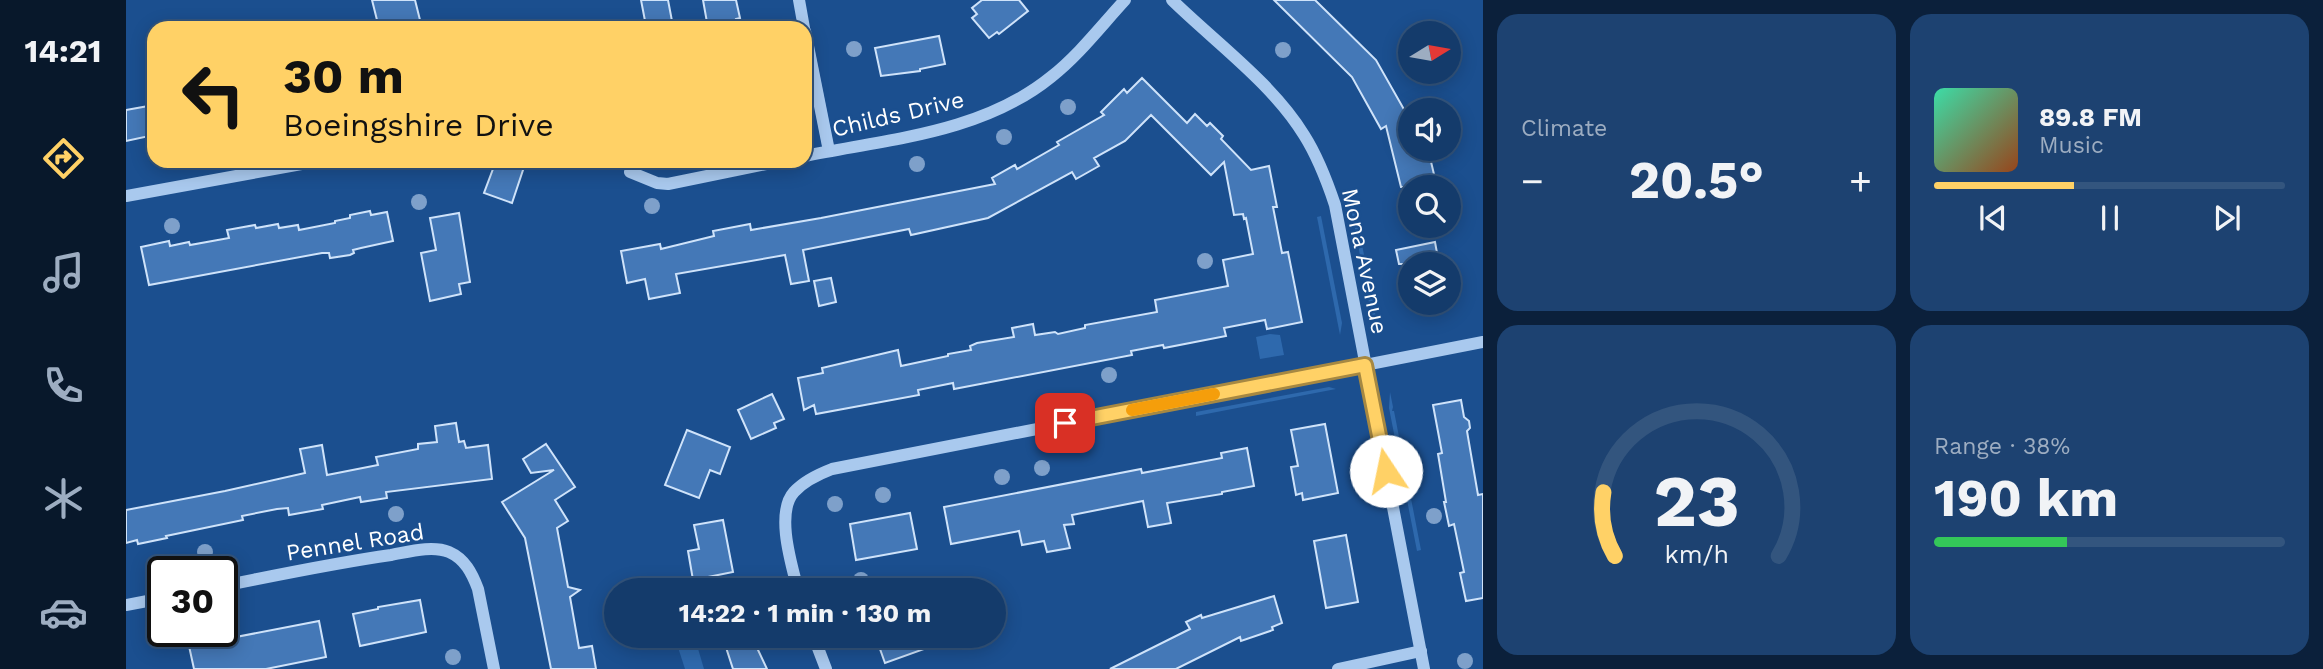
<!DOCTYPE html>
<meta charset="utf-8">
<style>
:root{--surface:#143b6b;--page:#1d4271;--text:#f1f3f6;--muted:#9dadc1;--line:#33557e;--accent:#ffd166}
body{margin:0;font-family:"Work Sans",sans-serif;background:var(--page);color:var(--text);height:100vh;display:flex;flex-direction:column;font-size:26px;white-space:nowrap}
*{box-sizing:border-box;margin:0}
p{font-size:23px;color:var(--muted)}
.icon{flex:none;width:38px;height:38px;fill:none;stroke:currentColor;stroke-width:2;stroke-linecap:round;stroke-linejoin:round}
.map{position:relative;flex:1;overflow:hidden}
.side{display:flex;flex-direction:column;gap:14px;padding:14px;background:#0b203b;width:840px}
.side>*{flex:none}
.banner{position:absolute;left:21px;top:21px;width:665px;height:147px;border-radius:21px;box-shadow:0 4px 18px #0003,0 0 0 2px var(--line);background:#ffd166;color:#111;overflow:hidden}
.needle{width:46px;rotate:79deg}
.buttons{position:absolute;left:1272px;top:21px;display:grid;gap:14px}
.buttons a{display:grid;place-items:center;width:63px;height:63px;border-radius:50%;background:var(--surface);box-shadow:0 4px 18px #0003,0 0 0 2px var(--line);font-size:35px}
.speed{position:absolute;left:21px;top:556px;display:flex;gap:14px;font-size:35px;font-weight:700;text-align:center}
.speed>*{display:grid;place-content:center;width:91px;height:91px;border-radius:50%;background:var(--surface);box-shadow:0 4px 18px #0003,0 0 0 2px var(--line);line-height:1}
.speed .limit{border:4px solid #111;border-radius:10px;background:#fff;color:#111}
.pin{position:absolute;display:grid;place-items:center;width:60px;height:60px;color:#fff;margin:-30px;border-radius:14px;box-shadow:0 4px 10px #0006}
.me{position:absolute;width:77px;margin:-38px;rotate:349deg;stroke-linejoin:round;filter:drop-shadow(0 0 5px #0008)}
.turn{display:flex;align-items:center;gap:24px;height:147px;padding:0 21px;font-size:32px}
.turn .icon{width:91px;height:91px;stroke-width:2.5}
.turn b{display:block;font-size:49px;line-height:60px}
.big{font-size:52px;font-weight:700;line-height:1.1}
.side .widget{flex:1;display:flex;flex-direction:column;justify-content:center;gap:10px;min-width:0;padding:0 24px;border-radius:21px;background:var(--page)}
.side .dial{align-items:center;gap:0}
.dial svg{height:182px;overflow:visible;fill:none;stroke:var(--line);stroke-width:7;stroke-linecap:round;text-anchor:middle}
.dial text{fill:var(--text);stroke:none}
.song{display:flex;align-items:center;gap:21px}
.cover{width:84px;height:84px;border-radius:10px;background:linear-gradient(135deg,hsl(160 70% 55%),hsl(20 70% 35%))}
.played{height:7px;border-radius:4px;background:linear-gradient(90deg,var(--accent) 40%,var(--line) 40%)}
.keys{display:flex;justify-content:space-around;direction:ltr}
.heat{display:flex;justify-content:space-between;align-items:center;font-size:38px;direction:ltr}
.charge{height:10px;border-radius:5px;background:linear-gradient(90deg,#34c759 38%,var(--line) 0)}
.side .tiles{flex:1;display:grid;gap:14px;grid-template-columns:repeat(2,1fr)}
.trip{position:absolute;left:478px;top:578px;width:402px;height:70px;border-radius:35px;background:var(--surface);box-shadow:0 4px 18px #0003,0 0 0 2px var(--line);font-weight:700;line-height:70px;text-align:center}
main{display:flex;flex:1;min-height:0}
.tab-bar{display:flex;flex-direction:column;width:126px;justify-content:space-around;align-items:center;background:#08182b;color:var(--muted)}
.tab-bar .icon{width:49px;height:49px}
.tab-bar .on{color:var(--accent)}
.tab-bar b{font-size:32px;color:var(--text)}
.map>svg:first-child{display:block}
.green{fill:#2e69ad}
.building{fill:#4478b7;stroke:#cfe3fa;stroke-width:2}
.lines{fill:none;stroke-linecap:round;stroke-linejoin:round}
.minor{stroke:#a9c9ee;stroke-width:12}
.tree{fill:#7ea0ca}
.route-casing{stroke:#a68842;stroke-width:18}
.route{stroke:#ffd166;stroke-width:12}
.slow{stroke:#f59e0b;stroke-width:12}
.labels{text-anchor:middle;stroke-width:5;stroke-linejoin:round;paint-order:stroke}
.street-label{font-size:23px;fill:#fff;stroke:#1b4f8f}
</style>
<main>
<nav class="tab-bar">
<b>14:21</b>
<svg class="icon on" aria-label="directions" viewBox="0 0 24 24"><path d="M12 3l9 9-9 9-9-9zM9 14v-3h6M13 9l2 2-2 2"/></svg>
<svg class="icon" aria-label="music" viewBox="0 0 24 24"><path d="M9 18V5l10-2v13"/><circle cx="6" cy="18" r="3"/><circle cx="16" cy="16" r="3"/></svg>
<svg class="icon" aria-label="phone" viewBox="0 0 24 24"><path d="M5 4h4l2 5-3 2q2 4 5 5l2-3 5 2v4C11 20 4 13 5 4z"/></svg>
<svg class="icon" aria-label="climate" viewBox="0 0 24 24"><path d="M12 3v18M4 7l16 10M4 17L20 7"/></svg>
<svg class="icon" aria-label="car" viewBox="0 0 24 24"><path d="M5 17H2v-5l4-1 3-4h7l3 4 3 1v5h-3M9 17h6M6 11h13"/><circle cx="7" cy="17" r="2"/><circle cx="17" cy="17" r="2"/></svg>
</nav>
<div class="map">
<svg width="1357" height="669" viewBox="0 0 1357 669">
<rect width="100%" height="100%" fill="#1b4f8f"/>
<g class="green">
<path d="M1225 208H1229L1252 328 1245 313Z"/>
<path d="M1195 216 1216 323 1214 335 1191 217Z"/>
<path d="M1144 334 1154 335 1158 355 1134 359 1130 337Z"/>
<path d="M1203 387 1210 389 1070 416V412Z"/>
<path d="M1264 392 1267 407 1266 411H1268L1295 550 1291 551 1263 408Z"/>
<path d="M557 635H568L578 669H559L549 638Z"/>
</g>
<g class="building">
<path d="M246 0H289L296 28H253Z"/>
<path d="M515 0H542L546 21 520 26Z"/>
<path d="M577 0H610L614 18 610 19 612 28H582Z"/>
<path d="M856 0H893L902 11 873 34 871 32 863 38 846 18 851 14 846 8Z"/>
<path d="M1148 0H1189L1250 60 1284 120V149H1302L1311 187H1275L1260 126 1255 129 1226 77Z"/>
<path d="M813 36 819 64 794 69V71L755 76 749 48Z"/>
<path d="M1016 78 1061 123 1069 114 1081 126 1084 123 1097 136 1095 139 1125 170 1143 166 1151 207H1147L1156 253 1162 252 1176 322 1141 329 1139 320 1098 328 1100 336 1038 348 1037 345 1005 351 1006 355 828 389 827 383 792 390 793 395 690 414 688 405 678 410 672 378 697 373 696 368 772 350 775 366 822 356V354L845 350 844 346 851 343 888 337 886 328 907 324 909 335 929 332 932 334 959 328V325L1031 312 1029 300 1102 286 1097 260 1127 254 1120 218 1118 219 1117 214 1108 215 1098 162 1085 175 1025 115 999 141 968 158 973 166 950 179 946 172 862 218 785 235 783 229 677 250 683 281 665 284 659 255 550 274 554 293 523 299 519 279 501 283 495 251 534 244 535 249 588 236 587 231 624 224 625 230 695 218 869 184 866 178 889 165 891 169 933 145 931 142 978 115 975 112 998 89 1001 93Z"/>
<path d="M28 105V135L0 141V110Z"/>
<path d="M370 161H400L386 203 358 193Z"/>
<path d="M244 211 245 215 261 212 267 241 235 248 227 250 228 253 224 255 204 258 203 253H196L23 285 15 247 43 241 44 246 63 242 64 245 103 238 101 230 129 225 130 228 152 224 153 228 172 225 173 230 209 223V221L224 218V215Z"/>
<path d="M333 213 344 282 333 284 335 294 304 301 295 253 310 250 304 218Z"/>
<path d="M1309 242 1313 264H1273L1270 250Z"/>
<path d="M705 278 710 302 693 306 688 281Z"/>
<path d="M646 394 658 419 648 423 650 428 625 439 612 410Z"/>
<path d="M1335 400 1338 417 1343 421 1344 428 1341 431 1342 437 1352 495 1357 494V598L1340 601 1334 573 1338 572 1328 524 1323 526 1318 502H1320L1312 454 1316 453 1307 405Z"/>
<path d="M330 423 333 442 338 441 340 448 362 445 366 479 260 492 261 498 235 502 234 497 196 505 197 509 163 515 162 508 151 509 116 516 117 520 40 536 41 538 12 544 11 540 0 543V510L99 491 179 473 174 449 196 445 201 475 252 465 250 457 292 449V444L311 442 309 426Z"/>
<path d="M1199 424 1212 493 1177 500 1176 493 1170 495 1165 467 1172 466 1165 430Z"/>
<path d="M561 430 604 447 594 474 584 470 573 498 539 485Z"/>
<path d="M420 444 449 487 429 500 442 521 431 528 442 587 454 590 444 597 453 648 466 646 470 669H425L399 538 376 502 428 470 405 473 397 459Z"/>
<path d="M1121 448 1128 486 1096 492V494L1041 503 1045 523 1022 527 1017 501 946 515 948 524 938 525 944 548 921 552 918 541 896 545 893 531 825 544 818 507 1015 469 1016 473 1096 458 1095 453Z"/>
<path d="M784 513 791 549 730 560 724 524Z"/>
<path d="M597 520 607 572 567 580 562 551 573 549 568 525Z"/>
<path d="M1220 535 1232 602 1200 608 1188 541Z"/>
<path d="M1148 596 1156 623 1146 627 1147 630 1115 641 1114 637 1050 669H984L1064 629 1060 622 1075 615 1076 618Z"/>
<path d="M294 600 300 632 234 646 227 614 252 609V607Z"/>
<path d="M193 621 200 657 140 669H68L63 646Z"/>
<path d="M596 635H625L641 669H607Z"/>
<path d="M749 635H797L801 648 759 663Z"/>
</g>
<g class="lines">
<g class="minor">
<path d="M673 0 678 28"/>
<path d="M1046 0C1089 42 1147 84 1178 135 1192 157 1201 181 1209 205L1298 669"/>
<path d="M679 31 703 151"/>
<path d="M679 156C763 139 856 133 925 77 953 55 975 26 999 0"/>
<path d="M504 172 531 183 542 184 655 161"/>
<path d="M0 196 192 161"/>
<path d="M96 586C152 575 208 563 265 555 282 552 306 545 323 552 339 559 346 573 352 589L368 669"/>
<path d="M672 590C666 566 649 513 668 492 678 481 693 474 706 469L1357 342"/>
<path d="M0 605 37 598"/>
<path d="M687 635 700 669"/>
<path d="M1212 669 1295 651"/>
</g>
</g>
<g class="tree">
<circle cx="728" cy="49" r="8"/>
<circle cx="1157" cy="50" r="8"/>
<circle cx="942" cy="107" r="8"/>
<circle cx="878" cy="137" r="8"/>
<circle cx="791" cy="164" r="8"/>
<circle cx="293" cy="202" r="8"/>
<circle cx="526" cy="206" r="8"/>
<circle cx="46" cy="226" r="8"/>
<circle cx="1079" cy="261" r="8"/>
<circle cx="983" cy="375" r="8"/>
<circle cx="916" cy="468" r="8"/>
<circle cx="876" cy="477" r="8"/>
<circle cx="757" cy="495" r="8"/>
<circle cx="709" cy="504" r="8"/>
<circle cx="270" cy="514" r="8"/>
<circle cx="1308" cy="516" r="8"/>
<circle cx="79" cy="552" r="8"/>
<circle cx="735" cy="580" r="8"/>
<circle cx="327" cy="657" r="8"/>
<circle cx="1339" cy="661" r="8"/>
</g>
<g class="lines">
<defs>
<path id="route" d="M939 423 1239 365 1260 471"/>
</defs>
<use href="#route" class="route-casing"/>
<use href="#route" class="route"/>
<path class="slow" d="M1006 410 1088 394"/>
</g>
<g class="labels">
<g class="street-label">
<text transform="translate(772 114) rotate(-13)" y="8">Childs Drive</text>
<text transform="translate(1239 261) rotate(78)" y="8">Mona Avenue</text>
<text transform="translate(229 542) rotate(-9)" y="8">Pennel Road</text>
</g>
</g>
</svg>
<div class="buttons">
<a><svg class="needle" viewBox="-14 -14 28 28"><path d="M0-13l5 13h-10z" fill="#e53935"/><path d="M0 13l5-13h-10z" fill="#9dadc1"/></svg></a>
<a><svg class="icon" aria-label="sound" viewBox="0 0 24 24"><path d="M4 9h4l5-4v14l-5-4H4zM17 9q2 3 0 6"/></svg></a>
<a><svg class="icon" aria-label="search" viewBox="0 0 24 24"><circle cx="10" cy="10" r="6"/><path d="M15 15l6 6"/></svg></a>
<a><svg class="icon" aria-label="layers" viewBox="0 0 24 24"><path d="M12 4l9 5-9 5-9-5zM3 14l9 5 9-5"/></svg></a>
</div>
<div class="speed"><div class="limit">30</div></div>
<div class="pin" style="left:939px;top:423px;background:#d93025"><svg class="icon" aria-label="arrive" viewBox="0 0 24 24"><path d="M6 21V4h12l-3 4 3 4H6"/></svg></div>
<svg class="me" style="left:1260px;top:471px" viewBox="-20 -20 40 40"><circle r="19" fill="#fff"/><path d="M0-13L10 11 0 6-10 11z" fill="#ffd166"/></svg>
<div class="trip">14:22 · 1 min · 130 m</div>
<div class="banner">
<div class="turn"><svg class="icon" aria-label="left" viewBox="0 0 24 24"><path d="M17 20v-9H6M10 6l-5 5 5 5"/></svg><div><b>30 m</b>Boeingshire Drive</div></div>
</div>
</div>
<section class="side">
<div class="tiles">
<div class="widget"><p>Climate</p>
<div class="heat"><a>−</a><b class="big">20.5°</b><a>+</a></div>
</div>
<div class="widget">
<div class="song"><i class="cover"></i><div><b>89.8 FM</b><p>Music</p></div></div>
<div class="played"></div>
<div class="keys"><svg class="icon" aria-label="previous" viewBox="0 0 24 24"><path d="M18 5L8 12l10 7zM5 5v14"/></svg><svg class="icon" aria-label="pause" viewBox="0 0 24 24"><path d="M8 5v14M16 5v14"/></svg><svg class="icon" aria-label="next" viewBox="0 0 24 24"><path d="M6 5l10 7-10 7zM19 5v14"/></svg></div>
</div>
<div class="widget dial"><svg viewBox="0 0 100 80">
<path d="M14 69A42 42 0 1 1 86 69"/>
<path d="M14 69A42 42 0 0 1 9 41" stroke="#ffd166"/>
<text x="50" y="56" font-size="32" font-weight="700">23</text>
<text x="50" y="72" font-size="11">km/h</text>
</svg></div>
<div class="widget"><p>Range · 38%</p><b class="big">190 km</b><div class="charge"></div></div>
</div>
</section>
</main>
